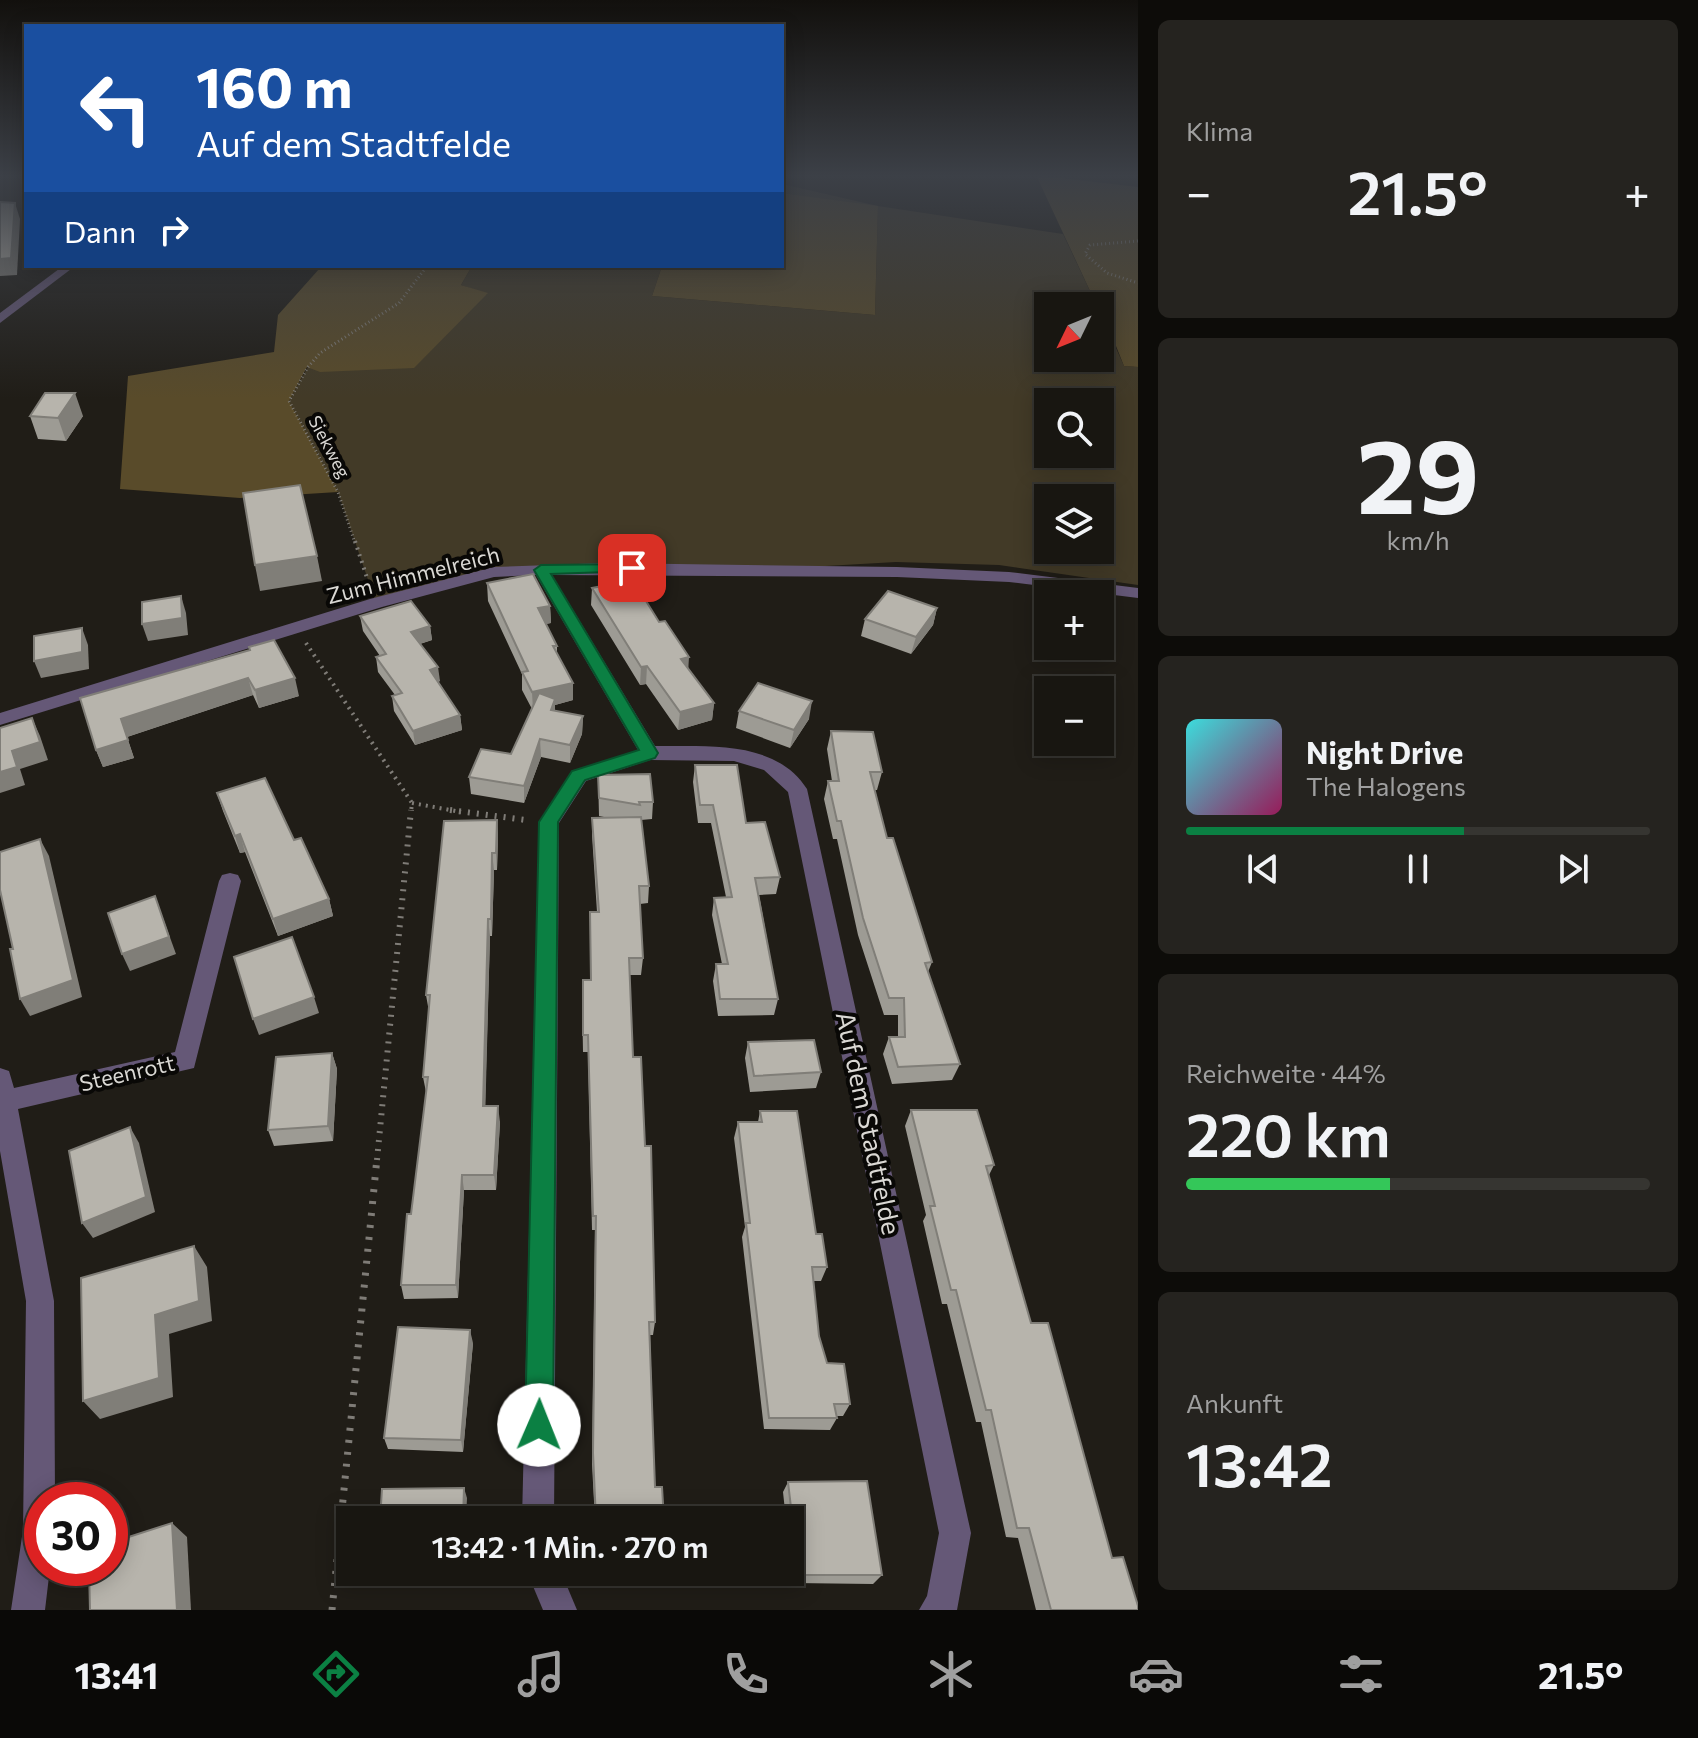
<!DOCTYPE html>
<html lang="de">
<meta charset="utf-8">
<style>
:root{--surface:#181611;--page:#25231f;--text:#f1f3f6;--muted:#9f9f9f;--line:#363531;--accent:#0b8043}
body{margin:0;font-family:Commissioner,sans-serif;background:var(--page);color:var(--text);height:100vh;display:flex;flex-direction:column;font-size:30px;white-space:nowrap}
*{box-sizing:border-box;margin:0}
p{font-size:26px;color:var(--muted)}
.icon{flex:none;width:44px;height:44px;fill:none;stroke:currentColor;stroke-width:2;stroke-linecap:round;stroke-linejoin:round}
.map{position:relative;flex:1;overflow:hidden}
.sheet{display:flex;flex-direction:column;gap:20px;padding:20px;background:#0d0c09;width:560px}
.sheet>*{flex:none}
.hud{position:absolute;left:24px;top:24px;width:760px;height:244px;border-radius:0px;box-shadow:0 4px 20px #0003,0 0 0 2px var(--line);background:#1a4fa0;color:#fff;overflow:hidden}
.needle{width:52px;rotate:227deg}
.fabs{position:absolute;left:1034px;top:292px;display:grid;gap:16px}
.fabs a{display:grid;place-items:center;width:80px;height:80px;border-radius:0px;background:var(--surface);box-shadow:0 4px 20px #0003,0 0 0 2px var(--line);font-size:40px}
.speed{position:absolute;left:24px;top:1482px;display:flex;gap:16px;font-size:40px;font-weight:700;text-align:center}
.speed>*{display:grid;place-content:center;width:104px;height:104px;border-radius:50%;background:var(--surface);box-shadow:0 4px 20px #0003,0 0 0 2px var(--line);line-height:1}
.speed .limit{border:12px solid #d22;background:#fff;color:#111}
.pin{position:absolute;display:grid;place-items:center;width:68px;height:68px;color:#fff;margin:-34px;border-radius:16px;box-shadow:0 4px 12px #0006}
.me{position:absolute;width:88px;margin:-44px;rotate:1deg;stroke-linejoin:round;filter:drop-shadow(0 0 6px #0008)}
.turn{display:flex;align-items:center;gap:28px;height:168px;padding:0 40px;font-size:36px}
.turn .icon{width:104px;height:104px;stroke-width:2.5}
.turn b{display:block;font-size:56px;line-height:68px}
.then{display:flex;align-items:center;height:76px;padding:0 40px;background:#0003;gap:16px;font-size:30px}
.big{font-size:60px;font-weight:600;line-height:1.1}
.sheet .widget{flex:1;display:flex;flex-direction:column;justify-content:center;gap:12px;min-width:0;padding:0 28px;border-radius:12px;background:var(--page)}
.sheet .dial{align-items:center;gap:0}
.dial b{font-size:104px;line-height:1}
.song{display:flex;align-items:center;gap:24px}
.cover{width:96px;height:96px;border-radius:12px;background:linear-gradient(135deg,hsl(180 70% 55%),hsl(330 70% 35%))}
.played{height:8px;border-radius:4px;background:linear-gradient(90deg,var(--accent) 60%,var(--line) 60%)}
.keys{display:flex;justify-content:space-around;direction:ltr}
.heat{display:flex;justify-content:space-between;align-items:center;font-size:44px;direction:ltr}
.charge{height:12px;border-radius:6px;background:linear-gradient(90deg,#34c759 44%,var(--line) 0)}
.trip{position:absolute;left:336px;top:1506px;width:468px;height:80px;border-radius:0px;background:var(--surface);box-shadow:0 4px 20px #0003,0 0 0 2px var(--line);font-weight:600;line-height:80px;text-align:center}
.dock{display:flex;height:128px;justify-content:space-around;align-items:center;background:#0a0907;color:var(--muted)}
.dock .icon{width:56px;height:56px}
.dock .active{color:var(--accent)}
.dock b{font-size:36px;color:var(--text)}
main{display:flex;flex:1;min-height:0}
.map>svg:first-child{display:block}
.green{fill:#423a27;fill-rule:evenodd}
.forest{fill:#594b2a}
.lines{fill:none;stroke-linecap:round;stroke-linejoin:round}
.path-far3{stroke:#7f7c77;stroke-width:3;stroke-dasharray:1 3;stroke-linecap:butt}
.path-far2{stroke:#7f7c77;stroke-width:4;stroke-dasharray:2 5;stroke-linecap:butt}
.path-far1{stroke:#7f7c77;stroke-width:6;stroke-dasharray:2 7;stroke-linecap:butt}
.path{stroke:#7f7c77;stroke-width:7;stroke-dasharray:3 9;stroke-linecap:butt}
.street{fill:#655877;fill-rule:evenodd}
.wall{fill:#9d9b94}
.shaded-wall{fill:#807e78}
.building{fill:#b7b4ac;stroke:#807e78;stroke-width:2}
.route{fill:#0b8043;stroke:#07532c;stroke-width:2}
.labels{text-anchor:middle;stroke-width:8;stroke-linejoin:round;paint-order:stroke}
.far-street-label{font-size:18px;fill:#dad8d4;stroke:#090806}
.street-label{font-size:22px;fill:#dad8d4;stroke:#090806}
.near-street-label{font-size:26px;fill:#dad8d4;stroke:#090806}
</style>
<main>
<div class="map">
<svg width="1138" height="1610" viewBox="0 0 1138 1610">
<rect width="100%" height="100%" fill="#201d17"/>
<path class="green" d="M782 184 878 206 1063 234 1097 306H1048V358H1100V312L1124 366 1138 367V585L999 565 896 562 773 569 494 572 376 603 338 492 289 401 308 367 487 294 461 285 472 266H662L652 296 875 315 878 207 782 193ZM1048 402H1100V454H1048ZM1048 498H1100V550H1048Z"/>
<g class="forest">
<path d="M1044 176 1138 187V367L1124 366 1100 306H1097L1037 177Z"/>
<path d="M782 193 878 206 875 315 652 296 662 266H782Z"/>
<path d="M326 266H472L461 285 488 293 414 368 320 372 307 367 289 401 338 492 240 498 120 489 128 376 274 352 278 315 320 268Z"/>
</g>
<g class="lines">
<g class="path-far3">
<path d="M1138 241 1090 245 1085 254 1107 273 1138 283"/>
<path d="M355 543 338 492 289 401 308 367 320 353 399 303 427 266"/>
</g>
<g class="path-far2">
<path d="M355 541 370 587"/>
<path d="M306 643 412 803 411 812"/>
<path d="M412 803 461 812"/>
</g>
<g class="path-far1">
<path d="M450 810 526 820"/>
<path d="M377 1160 411 810"/>
</g>
<path class="path" d="M332 1610 377 1158"/>
<g class="street">
<path d="M63 266H75L0 323V313Z"/>
<path d="M606 563 897 567 1009 572 1138 588V598L1009 582 897 577 552 575 655 746C706 747 775 739 807 789L971 1533 957 1610H919L927 1596 939 1533 788 792 764 770 734 761 650 760 586 781 559 823 554 1520H522L539 822 572 771 638 750 536 575 494 577 382 607 0 725V713L370 599 494 567Z"/>
<path d="M230 873 238 875 241 881 194 1068 18 1109 54 1301 55 1500H42V1568H50L45 1610H11L23 1530 26 1301 0 1151V1068L9 1071 14 1088 175 1052 219 881 222 875Z"/>
<path d="M527 1572H561L577 1610H543Z"/>
</g>
</g>
<g class="wall">
<path d="M30 416H83L66 441 38 439Z"/>
<path d="M487 583 550 606 551 623 546 624 557 646V654L573 683V700L555 705V711L583 716 582 734 570 763 541 757 524 803 471 794 469 777 511 754 532 709 522 690V674L488 601Z"/>
<path d="M592 588 688 668 714 703 712 720 678 730 646 684 640 685 591 605Z"/>
<path d="M937 608 933 625 911 654 861 636 865 619Z"/>
<path d="M360 616 430 626 432 640 420 644 440 681 438 682 460 715 462 730 415 745 394 711 392 696 395 695 378 672 376 657 380 656 363 631Z"/>
<path d="M250 650 299 696 259 708 253 695 127 737 134 758 103 767 96 750Z"/>
<path d="M739 711 809 719 790 748 736 728Z"/>
<path d="M831 731 882 772 877 790H875L887 838 932 962 928 972 960 1064 952 1080 892 1084 883 1054 889 1037H898V1015H884L858 935 837 839H833L824 799 828 781H832L827 749Z"/>
<path d="M695 765 746 823 780 877 776 894 759 895 778 999 774 1015 718 1016 713 981 716 964H722L712 915 714 898 726 897 711 823H698L693 782Z"/>
<path d="M598 775 653 802 652 819 641 820 649 886 648 903 640 904 643 958 641 975H629L633 1057 655 1322 653 1335H650L655 1487 664 1520H595L592 1464 595 1230H592L588 1052H583L582 997 590 980 597 912 592 835V818H609L599 816Z"/>
<path d="M217 793 294 840 329 899 333 916 278 936 245 852 240 853 223 811Z"/>
<path d="M497 820 498 837 497 870H494L492 936H490L485 1106 500 1122 496 1190H464L458 1298 404 1299 401 1285 411 1214 426 1092 423 1077 429 1012 426 995Z"/>
<path d="M748 1042 821 1072 816 1088 750 1092 745 1058Z"/>
<path d="M332 1053 337 1069 333 1141 274 1146 268 1130Z"/>
<path d="M911 1110 994 1165 989 1175 1031 1323 1112 1558 1138 1610H1036L1018 1538 1006 1537 981 1422H976L947 1304H942L923 1221 926 1215 905 1126Z"/>
<path d="M760 1111 816 1234 827 1267 821 1281H813L819 1336 827 1363 850 1404 843 1416H836L837 1418 830 1430 764 1429 742 1237 745 1227 734 1138 738 1122H758Z"/>
<path d="M473 1343 463 1452 388 1449 384 1438Z"/>
<path d="M788 1482 882 1575 873 1584 793 1583 790 1555V1520H786L783 1492Z"/>
<path d="M376 1572H464L463 1579 380 1580Z"/>
<path d="M598 1572H668V1574L666 1583 598 1585Z"/>
</g>
<g class="shaded-wall">
<path d="M15 203 20 219 17 275 0 276V259Z"/>
<path d="M75 393 83 416 66 441 58 418Z"/>
<path d="M317 556 322 581 260 591 255 565Z"/>
<path d="M181 596 186 613 188 635 148 641 142 624Z"/>
<path d="M550 606 551 623 538 625V608Z"/>
<path d="M937 608 933 625 911 654 916 637Z"/>
<path d="M430 626 432 640 413 646 411 632Z"/>
<path d="M82 628 88 645 89 669 41 678 34 661Z"/>
<path d="M689 657 688 674 681 659Z"/>
<path d="M647 666 646 684 640 685 641 667Z"/>
<path d="M438 667 440 681 431 684 430 670Z"/>
<path d="M248 678 253 695 127 737 134 758 103 767 96 750 121 719Z"/>
<path d="M295 678 299 696 259 708 255 690Z"/>
<path d="M573 683V700L555 705V716L533 710 532 692Z"/>
<path d="M812 701 809 719 790 748 794 730Z"/>
<path d="M714 703 712 720 678 730 680 712Z"/>
<path d="M460 715 462 730 415 745 413 731Z"/>
<path d="M583 716 582 734 570 763V745Z"/>
<path d="M32 718 40 736 48 760 20 769 25 785 0 793V772Z"/>
<path d="M540 739 541 757 524 803V786Z"/>
<path d="M497 820 498 837 497 870 496 853Z"/>
<path d="M240 834 245 852 240 853 235 836Z"/>
<path d="M40 839 49 856 82 997 30 1016 20 999Z"/>
<path d="M492 853 494 870 492 936 491 919Z"/>
<path d="M155 896 176 954 130 971 122 954Z"/>
<path d="M329 899 333 916 278 936 273 919Z"/>
<path d="M488 919 490 936 485 1122 483 1106Z"/>
<path d="M314 997 319 1013 259 1035 253 1019Z"/>
<path d="M332 1053 337 1069 333 1141 328 1126Z"/>
<path d="M498 1106 500 1122 496 1190 494 1175Z"/>
<path d="M130 1127 139 1143 155 1212 93 1238 82 1223Z"/>
<path d="M462 1175 464 1190 458 1298 456 1285Z"/>
<path d="M194 1246 207 1267 212 1321 169 1334 173 1397 100 1419 83 1401 155 1315Z"/>
<path d="M470 1330 473 1343 463 1452 461 1440Z"/>
<path d="M464 1488 467 1498 466 1520H463Z"/>
<path d="M172 1523 187 1537 191 1610H177Z"/>
</g>
<g class="building">
<path d="M0 202 15 203 11 258 0 259Z"/>
<path d="M45 393H75L58 418 30 416Z"/>
<path d="M300 485 317 556 255 565 243 493Z"/>
<path d="M533 574 550 606 538 608 557 646H553L573 683 532 692 522 672 528 671 487 583Z"/>
<path d="M633 580 659 622 665 621 689 657 681 659 714 703 680 712 647 666 641 667 592 588Z"/>
<path d="M888 591 937 608 916 637 865 619Z"/>
<path d="M181 596 182 618 142 624V602Z"/>
<path d="M411 601 430 626 411 632 438 667 430 670 460 715 413 731 392 696 402 693 376 657 386 654 360 616Z"/>
<path d="M82 628V652L34 661V636Z"/>
<path d="M274 640 295 678 255 690 248 678 121 719 128 740 96 750 80 698 250 650 249 647Z"/>
<path d="M758 683 812 701 794 730 739 711Z"/>
<path d="M539 693 555 699 551 710 583 716 570 745 540 739 524 786 469 777 481 749 511 754Z"/>
<path d="M32 718 40 742 12 751 17 767 0 772V728Z"/>
<path d="M831 731 873 732 882 772H870L887 838H893L932 962 925 963 960 1064 898 1067 889 1037H905L904 998H889L863 918 841 821H837L828 781H839Z"/>
<path d="M695 765H737L746 823 765 822 780 877 755 878 778 999H720L716 964H728L714 898 732 897 713 805H700Z"/>
<path d="M650 774 653 802H639L640 805 599 798 598 775Z"/>
<path d="M265 778 294 840 301 838 329 899 273 919 240 834 235 836 217 793Z"/>
<path d="M641 817 649 886H639L643 958H629L633 1057H641L645 1146H651L655 1322H649L655 1487H662L664 1520H596L593 1453 596 1216H593L588 1035H583V980H591L590 912H599L592 818Z"/>
<path d="M497 820 496 853H492L491 919H488L483 1106H498L494 1175H462L456 1285H401L407 1214H411L428 1077H423L430 995H426L444 821Z"/>
<path d="M40 839 73 980 20 999 10 949H13L0 890V852Z"/>
<path d="M155 896 169 937 122 954 108 913Z"/>
<path d="M292 937 314 997 253 1019 234 957Z"/>
<path d="M814 1040 821 1072 754 1076 748 1042Z"/>
<path d="M332 1053 328 1126 268 1130 276 1057Z"/>
<path d="M911 1110H977L994 1165 986 1166 1031 1323H1048L1112 1558 1123 1557 1138 1606V1610H1051L1029 1528H1017L991 1410H986L956 1290H951L930 1206H935Z"/>
<path d="M760 1111H797L816 1234H822L827 1267H812L819 1336 827 1363 844 1364 850 1404H834L837 1418H769L746 1223H750L738 1122H762Z"/>
<path d="M130 1127 146 1197 82 1223 69 1151Z"/>
<path d="M194 1246 199 1301 155 1315 159 1378 83 1401 81 1278Z"/>
<path d="M398 1327 470 1330 461 1440 384 1438Z"/>
<path d="M867 1481 882 1575H799L788 1482Z"/>
<path d="M464 1488 463 1520H380L382 1489Z"/>
<path d="M172 1523 177 1610H90L89 1568H110V1543Z"/>
<path d="M599 1572H668V1574L599 1576Z"/>
</g>
<linearGradient id="sky" x2="0" y2="1"><stop stop-color="#12100d"/><stop offset="0.44" stop-color="#3c4047"/><stop offset="1" stop-color="#3c4047" stop-opacity="0"/></linearGradient>
<rect width="1138" height="399" fill="url(#sky)"/>
<path class="route" d="M632 564 637 565V571L551 574 658 753 655 758 585 780 558 822 553 1425 549 1435 539 1439 529 1435 525 1425 539 822 572 771 639 750 534 570 541 565Z"/>
<g class="labels">
<g class="far-street-label">
<text transform="translate(329 447) rotate(62)" y="6">Siekweg</text>
</g>
<g class="street-label">
<text transform="translate(413 575) rotate(-14)" y="8">Zum Himmelreich</text>
<text transform="translate(127 1073) rotate(-13)" y="8">Steenrott</text>
</g>
<g class="near-street-label">
<text transform="translate(868 1123) rotate(78)" y="9">Auf dem Stadtfelde</text>
</g>
</g>
</svg>
<div class="fabs">
<a><svg class="needle" viewBox="-14 -14 28 28"><path d="M0-13l5 13h-10z" fill="#e53935"/><path d="M0 13l5-13h-10z" fill="#9f9f9f"/></svg></a>
<a><svg class="icon" aria-label="search" viewBox="0 0 24 24"><circle cx="10" cy="10" r="6"/><path d="M15 15l6 6"/></svg></a>
<a><svg class="icon" aria-label="layers" viewBox="0 0 24 24"><path d="M12 4l9 5-9 5-9-5zM3 14l9 5 9-5"/></svg></a>
<a>+</a>
<a>−</a>
</div>
<div class="speed"><div class="limit">30</div></div>
<div class="pin" style="left:632px;top:568px;background:#d93025"><svg class="icon" aria-label="arrive" viewBox="0 0 24 24"><path d="M6 21V4h12l-3 4 3 4H6"/></svg></div>
<svg class="me" style="left:539px;top:1425px" viewBox="-20 -20 40 40"><circle r="19" fill="#fff"/><path d="M0-13L10 11 0 6-10 11z" fill="#0b8043"/></svg>
<div class="trip">13:42 · 1 Min. · 270 m</div>
<div class="hud">
<div class="turn"><svg class="icon" aria-label="left" viewBox="0 0 24 24"><path d="M17 20v-9H6M10 6l-5 5 5 5"/></svg><div><b>160 m</b>Auf dem Stadtfelde</div></div>
<div class="then">Dann<svg class="icon" aria-label="right" viewBox="0 0 24 24"><path d="M7 20v-9h11M14 6l5 5-5 5"/></svg></div>
</div>
</div>
<section class="sheet">
<div class="widget"><p>Klima</p>
<div class="heat"><a>−</a><b class="big">21.5°</b><a>+</a></div>
</div>
<div class="widget dial"><b>29</b><p>km/h</p></div>
<div class="widget">
<div class="song"><i class="cover"></i><div><b>Night Drive</b><p>The Halogens</p></div></div>
<div class="played"></div>
<div class="keys"><svg class="icon" aria-label="previous" viewBox="0 0 24 24"><path d="M18 5L8 12l10 7zM5 5v14"/></svg><svg class="icon" aria-label="pause" viewBox="0 0 24 24"><path d="M8 5v14M16 5v14"/></svg><svg class="icon" aria-label="next" viewBox="0 0 24 24"><path d="M6 5l10 7-10 7zM19 5v14"/></svg></div>
</div>
<div class="widget"><p>Reichweite · 44%</p><b class="big">220 km</b><div class="charge"></div></div>
<div class="widget"><p>Ankunft</p><b class="big">13:42</b></div>
</section>
</main>
<nav class="dock">
<b>13:41</b>
<svg class="icon active" aria-label="directions" viewBox="0 0 24 24"><path d="M12 3l9 9-9 9-9-9zM9 14v-3h6M13 9l2 2-2 2"/></svg>
<svg class="icon" aria-label="music" viewBox="0 0 24 24"><path d="M9 18V5l10-2v13"/><circle cx="6" cy="18" r="3"/><circle cx="16" cy="16" r="3"/></svg>
<svg class="icon" aria-label="phone" viewBox="0 0 24 24"><path d="M5 4h4l2 5-3 2q2 4 5 5l2-3 5 2v4C11 20 4 13 5 4z"/></svg>
<svg class="icon" aria-label="climate" viewBox="0 0 24 24"><path d="M12 3v18M4 7l16 10M4 17L20 7"/></svg>
<svg class="icon" aria-label="car" viewBox="0 0 24 24"><path d="M5 17H2v-5l4-1 3-4h7l3 4 3 1v5h-3M9 17h6M6 11h13"/><circle cx="7" cy="17" r="2"/><circle cx="17" cy="17" r="2"/></svg>
<svg class="icon" aria-label="filters" viewBox="0 0 24 24"><path d="M4 7h16M4 17h16"/><circle cx="9" cy="7" r="2"/><circle cx="15" cy="17" r="2"/></svg>
<b>21.5°</b>
</nav>
